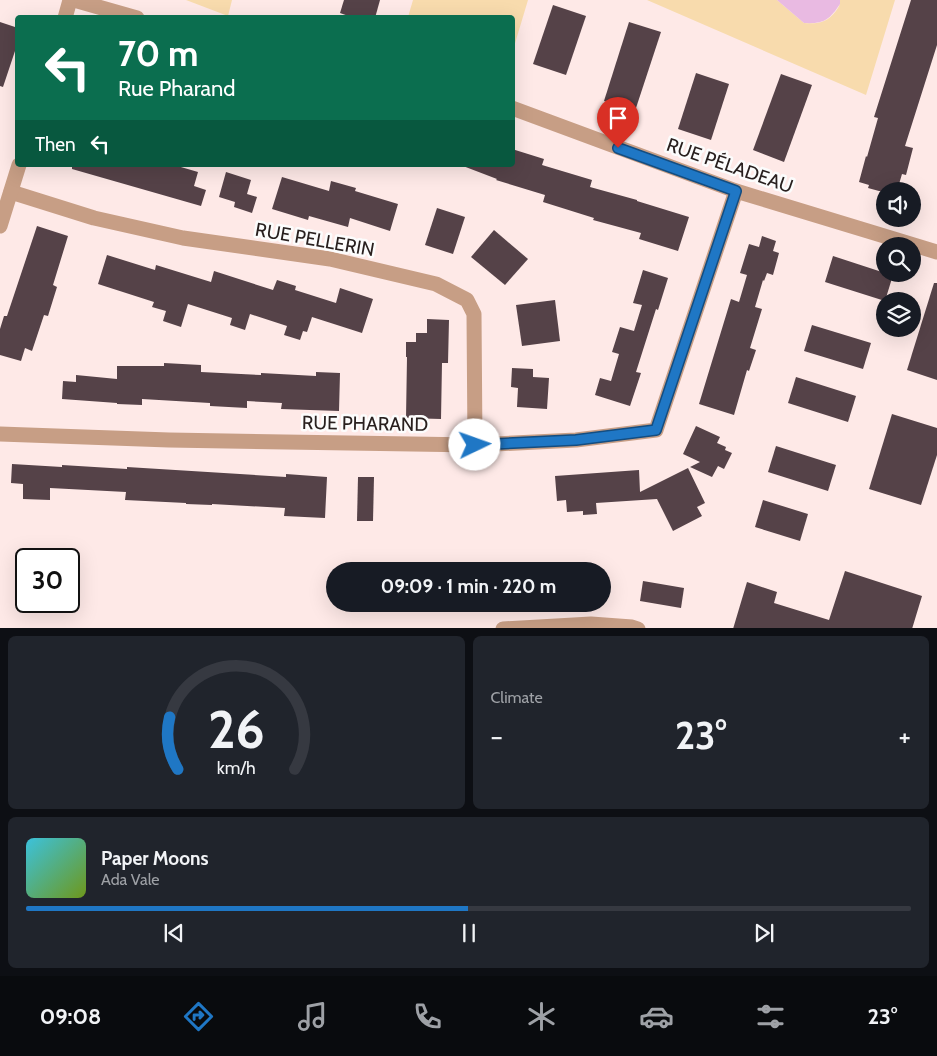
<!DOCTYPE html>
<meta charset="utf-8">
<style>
:root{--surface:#171b24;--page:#20242c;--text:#f1f3f6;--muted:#9ea1a6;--line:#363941;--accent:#1f77c5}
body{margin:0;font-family:Cabin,sans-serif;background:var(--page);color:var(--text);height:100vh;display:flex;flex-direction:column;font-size:19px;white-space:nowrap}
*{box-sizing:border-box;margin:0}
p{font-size:16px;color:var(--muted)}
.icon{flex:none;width:28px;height:28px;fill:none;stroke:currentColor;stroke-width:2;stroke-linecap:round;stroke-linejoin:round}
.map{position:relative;height:628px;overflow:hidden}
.side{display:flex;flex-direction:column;gap:8px;padding:8px;background:#0d0f14;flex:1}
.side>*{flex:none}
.guide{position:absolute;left:15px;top:15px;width:500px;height:152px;border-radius:5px;box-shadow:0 5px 20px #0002;background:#0b6e4f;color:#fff;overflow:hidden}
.buttons{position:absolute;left:876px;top:182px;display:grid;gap:10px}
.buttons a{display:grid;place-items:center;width:45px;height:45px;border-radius:50%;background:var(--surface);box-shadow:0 5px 20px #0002;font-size:25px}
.speed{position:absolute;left:15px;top:548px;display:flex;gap:10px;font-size:25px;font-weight:700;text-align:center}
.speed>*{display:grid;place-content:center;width:65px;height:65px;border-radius:50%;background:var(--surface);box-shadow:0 5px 20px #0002;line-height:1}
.speed .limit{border:2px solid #111;border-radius:8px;background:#fff;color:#111}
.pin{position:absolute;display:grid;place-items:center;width:42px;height:42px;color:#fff;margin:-51px -21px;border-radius:50% 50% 50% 0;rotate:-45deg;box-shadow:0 0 5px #0007}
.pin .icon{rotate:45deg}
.me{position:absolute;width:55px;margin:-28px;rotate:87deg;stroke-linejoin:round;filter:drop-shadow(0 0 4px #0008)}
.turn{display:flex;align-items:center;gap:18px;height:105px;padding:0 20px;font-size:22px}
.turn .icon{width:65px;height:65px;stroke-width:2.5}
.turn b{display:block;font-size:35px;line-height:42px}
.then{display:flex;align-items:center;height:48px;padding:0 20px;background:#0003;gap:10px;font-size:19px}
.big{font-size:38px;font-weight:700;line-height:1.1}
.side .card{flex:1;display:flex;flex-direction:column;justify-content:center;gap:8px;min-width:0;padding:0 18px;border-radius:8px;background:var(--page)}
.side .dial{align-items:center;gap:0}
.dial svg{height:130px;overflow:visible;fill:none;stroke:var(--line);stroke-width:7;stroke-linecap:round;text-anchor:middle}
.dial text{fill:var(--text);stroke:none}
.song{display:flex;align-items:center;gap:15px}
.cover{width:60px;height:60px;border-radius:8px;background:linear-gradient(135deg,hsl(190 70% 55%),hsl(80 70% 35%))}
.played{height:5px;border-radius:2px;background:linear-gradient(90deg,var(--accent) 50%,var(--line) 50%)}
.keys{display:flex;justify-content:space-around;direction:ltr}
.heat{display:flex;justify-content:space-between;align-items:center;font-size:28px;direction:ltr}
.side .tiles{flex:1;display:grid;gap:8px;grid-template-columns:1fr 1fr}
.card:last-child{grid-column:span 2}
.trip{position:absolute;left:326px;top:562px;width:285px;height:50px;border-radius:25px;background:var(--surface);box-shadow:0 5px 20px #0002;font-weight:700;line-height:50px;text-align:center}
.tabs{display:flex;height:80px;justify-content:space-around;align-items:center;background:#090b0e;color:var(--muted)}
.tabs .icon{width:35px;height:35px}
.tabs .current{color:var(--accent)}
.tabs b{font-size:22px;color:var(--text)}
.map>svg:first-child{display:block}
.green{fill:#f8dbad}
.water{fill:#e9bae2}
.building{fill:#554248}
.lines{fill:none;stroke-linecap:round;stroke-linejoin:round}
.minor{stroke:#c79e85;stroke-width:15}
.tertiary{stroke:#c79e85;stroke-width:15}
.route-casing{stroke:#144d80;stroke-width:12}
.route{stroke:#1f77c5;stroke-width:9}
.labels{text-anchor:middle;stroke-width:5;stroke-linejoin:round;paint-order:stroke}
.street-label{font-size:19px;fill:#29201f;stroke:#fcfcfc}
</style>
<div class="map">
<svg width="937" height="629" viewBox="0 0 937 629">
<rect width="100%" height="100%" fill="#fee9e7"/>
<g class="green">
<path d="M186 0H232L228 16Z"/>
<path d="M413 0H528L513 50 512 18 408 17Z"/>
<path d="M647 0H777L804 23C818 24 827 23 836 11 839 7 840 5 840 0H895L866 95Z"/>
</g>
<path class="water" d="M777 0H840V4C829 20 824 24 804 23Z"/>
<g class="building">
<path d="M344 0H380L375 18H354L340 13Z"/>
<path d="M911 0H937V45L905 146 913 148 906 175 902 174 897 191H879L868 188 869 185 859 182 866 156 867 157 878 118 874 117Z"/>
<path d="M553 5 586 16 566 75 533 64Z"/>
<path d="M0 22 18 28V42L3 87 0 86Z"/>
<path d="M629 22 661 32 635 111 604 101Z"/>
<path d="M696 73 729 84 711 140 678 129Z"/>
<path d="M781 74 812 85 784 162 753 150Z"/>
<path d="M512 149 544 159 542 165 592 180 590 187 637 200V201L689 217 678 251 639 239 641 233 593 220 594 218 543 202 545 195 496 180 497 179 463 166 512 165Z"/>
<path d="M72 165H174L198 172 194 186 206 190 201 206 72 169Z"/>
<path d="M226 172 251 180 247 194 257 197 252 213 234 207 235 202 219 197Z"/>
<path d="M282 177 329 191 331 181 356 188 355 191 398 204 390 231 350 218 348 227 309 216 308 220 272 209Z"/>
<path d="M437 208 465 217 453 254 425 245Z"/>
<path d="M37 226 68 236 53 285 57 287 48 316 44 315 32 351 25 348 21 361 0 355V329L4 316H7Z"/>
<path d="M494 230 528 259 505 285 471 257Z"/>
<path d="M762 236 776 241 773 251 779 253 773 275 767 273 764 281 763 280 755 307 762 309 750 348 756 350 749 371 747 370 734 415 699 404 731 299 739 302 747 275 740 273 749 244 759 247Z"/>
<path d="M107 255 155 270 156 265 211 282 214 271 273 290 277 280 296 286 295 290 336 303 340 288 373 299 362 333 312 317 307 332 303 331 300 340 284 335 287 326 250 314 245 330 230 325 232 318 188 304 181 327 163 321 166 311 152 307 154 302 98 284Z"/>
<path d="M833 256 885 273V274L893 275 885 301 825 282Z"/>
<path d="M643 270 668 278 658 310 656 309 636 372 641 373 630 406 595 395 600 378 611 381 619 354 612 352 620 327 634 331 642 305 633 303Z"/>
<path d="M934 283H937V380L907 370Z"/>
<path d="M555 300 560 341 522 346 516 305Z"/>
<path d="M427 319 449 320 448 363H442L441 419 406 418 407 357H406V342H416V333H427Z"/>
<path d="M812 325 871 343 863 369 804 351Z"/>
<path d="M164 363 201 365V372L261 375V373L316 376V372L340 373 339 411 281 409 282 403 247 401V408L210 406V403L142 399V405L117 404V403L62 399 63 381 76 382V375L117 379V366H164Z"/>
<path d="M512 368 533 369V377L549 378 547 409 517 407 518 388 511 387Z"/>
<path d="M796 377 856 396 848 422 788 403Z"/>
<path d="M892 414 937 428V455L921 505 869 489Z"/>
<path d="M696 426 720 437 717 443 726 447 725 450 732 453 724 469 718 466 712 477 690 467 700 462 683 454Z"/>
<path d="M776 446 836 465 828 491 768 472Z"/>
<path d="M12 464 62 467V465L127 469V467L286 477V474L327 477 325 518 284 516 285 508 212 504V505L186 504V503L125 500 126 492 50 488V500L23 499V484L11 483Z"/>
<path d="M688 468 705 503 697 507 702 516 673 531 657 499 596 503 597 514 583 515V511L567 512 566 500 557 501 555 476 639 470 640 492Z"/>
<path d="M358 477H374L373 521H357Z"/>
<path d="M763 500 808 514 800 541 755 527Z"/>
<path d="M845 571 922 596 912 629H733L747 582 777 592 774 603 829 620Z"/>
<path d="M643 581 684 588 681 608 640 601Z"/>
</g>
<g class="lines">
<g class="minor">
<path d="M74 0 137 18"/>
<path d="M65 18 70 0"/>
<path d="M512 108 736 191 937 252"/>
<path d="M11 192 94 218 183 238 330 259 436 284 467 300 474 314 475 445"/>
<path d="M0 226 19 165"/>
<path d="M0 434 169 440 475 445 576 440 656 430 736 191"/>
</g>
<path class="tertiary" d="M503 629 591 624 632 627 638 629"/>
</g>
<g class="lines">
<defs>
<path id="route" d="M475 445 576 440 656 430 736 191 618 148"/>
</defs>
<use href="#route" class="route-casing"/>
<use href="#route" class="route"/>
</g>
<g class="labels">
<g class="street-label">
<text transform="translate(730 165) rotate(19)" y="7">RUE PÉLADEAU</text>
<text transform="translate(315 239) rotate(10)" y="7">RUE PELLERIN</text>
<text transform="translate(365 423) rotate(1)" y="7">RUE PHARAND</text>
</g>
</g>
</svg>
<div class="buttons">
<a><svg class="icon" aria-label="sound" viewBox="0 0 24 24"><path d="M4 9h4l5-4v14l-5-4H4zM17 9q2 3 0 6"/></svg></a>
<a><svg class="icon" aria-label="search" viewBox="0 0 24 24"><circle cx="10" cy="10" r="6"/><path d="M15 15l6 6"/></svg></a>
<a><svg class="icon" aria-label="layers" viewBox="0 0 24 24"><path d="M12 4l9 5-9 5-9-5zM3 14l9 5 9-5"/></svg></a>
</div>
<div class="speed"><div class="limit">30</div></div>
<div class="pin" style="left:618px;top:148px;background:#d93025"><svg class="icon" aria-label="arrive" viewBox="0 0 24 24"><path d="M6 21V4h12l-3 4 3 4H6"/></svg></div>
<svg class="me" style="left:475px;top:445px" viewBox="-20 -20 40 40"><circle r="19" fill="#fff"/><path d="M0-13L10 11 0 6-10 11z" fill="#1f77c5"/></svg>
<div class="trip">09:09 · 1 min · 220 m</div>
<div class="guide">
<div class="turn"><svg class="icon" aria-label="left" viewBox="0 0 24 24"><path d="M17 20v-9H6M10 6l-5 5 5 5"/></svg><div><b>70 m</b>Rue Pharand</div></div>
<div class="then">Then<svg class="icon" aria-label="left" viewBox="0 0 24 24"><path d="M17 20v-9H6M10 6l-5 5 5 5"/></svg></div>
</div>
</div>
<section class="side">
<div class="tiles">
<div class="card dial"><svg viewBox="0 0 100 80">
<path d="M14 69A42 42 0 1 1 86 69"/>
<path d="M14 69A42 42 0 0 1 9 37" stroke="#1f77c5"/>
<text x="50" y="56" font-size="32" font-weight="700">26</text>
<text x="50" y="72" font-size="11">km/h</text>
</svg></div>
<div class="card"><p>Climate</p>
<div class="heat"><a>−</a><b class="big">23°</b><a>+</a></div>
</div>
<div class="card">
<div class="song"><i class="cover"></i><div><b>Paper Moons</b><p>Ada Vale</p></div></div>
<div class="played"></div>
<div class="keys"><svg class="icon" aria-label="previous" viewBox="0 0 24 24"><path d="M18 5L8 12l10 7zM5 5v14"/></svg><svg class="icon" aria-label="pause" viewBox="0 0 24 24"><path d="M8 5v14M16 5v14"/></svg><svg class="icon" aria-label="next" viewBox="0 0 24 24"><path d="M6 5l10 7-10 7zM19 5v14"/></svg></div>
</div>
</div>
</section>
<nav class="tabs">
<b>09:08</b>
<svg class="icon current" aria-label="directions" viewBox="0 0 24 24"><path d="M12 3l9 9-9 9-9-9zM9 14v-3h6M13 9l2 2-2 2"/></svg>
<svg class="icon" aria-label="music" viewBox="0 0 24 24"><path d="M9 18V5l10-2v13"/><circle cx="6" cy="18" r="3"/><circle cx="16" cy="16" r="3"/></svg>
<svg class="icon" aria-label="phone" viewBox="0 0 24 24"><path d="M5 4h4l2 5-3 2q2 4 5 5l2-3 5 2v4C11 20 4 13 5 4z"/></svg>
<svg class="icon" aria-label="climate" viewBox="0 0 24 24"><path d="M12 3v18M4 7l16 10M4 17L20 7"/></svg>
<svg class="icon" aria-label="car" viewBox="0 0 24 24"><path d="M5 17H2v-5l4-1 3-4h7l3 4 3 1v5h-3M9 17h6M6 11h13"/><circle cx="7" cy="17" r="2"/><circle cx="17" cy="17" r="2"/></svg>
<svg class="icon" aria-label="filters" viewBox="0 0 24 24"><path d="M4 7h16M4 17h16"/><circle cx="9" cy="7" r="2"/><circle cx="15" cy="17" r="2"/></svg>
<b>23°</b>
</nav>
